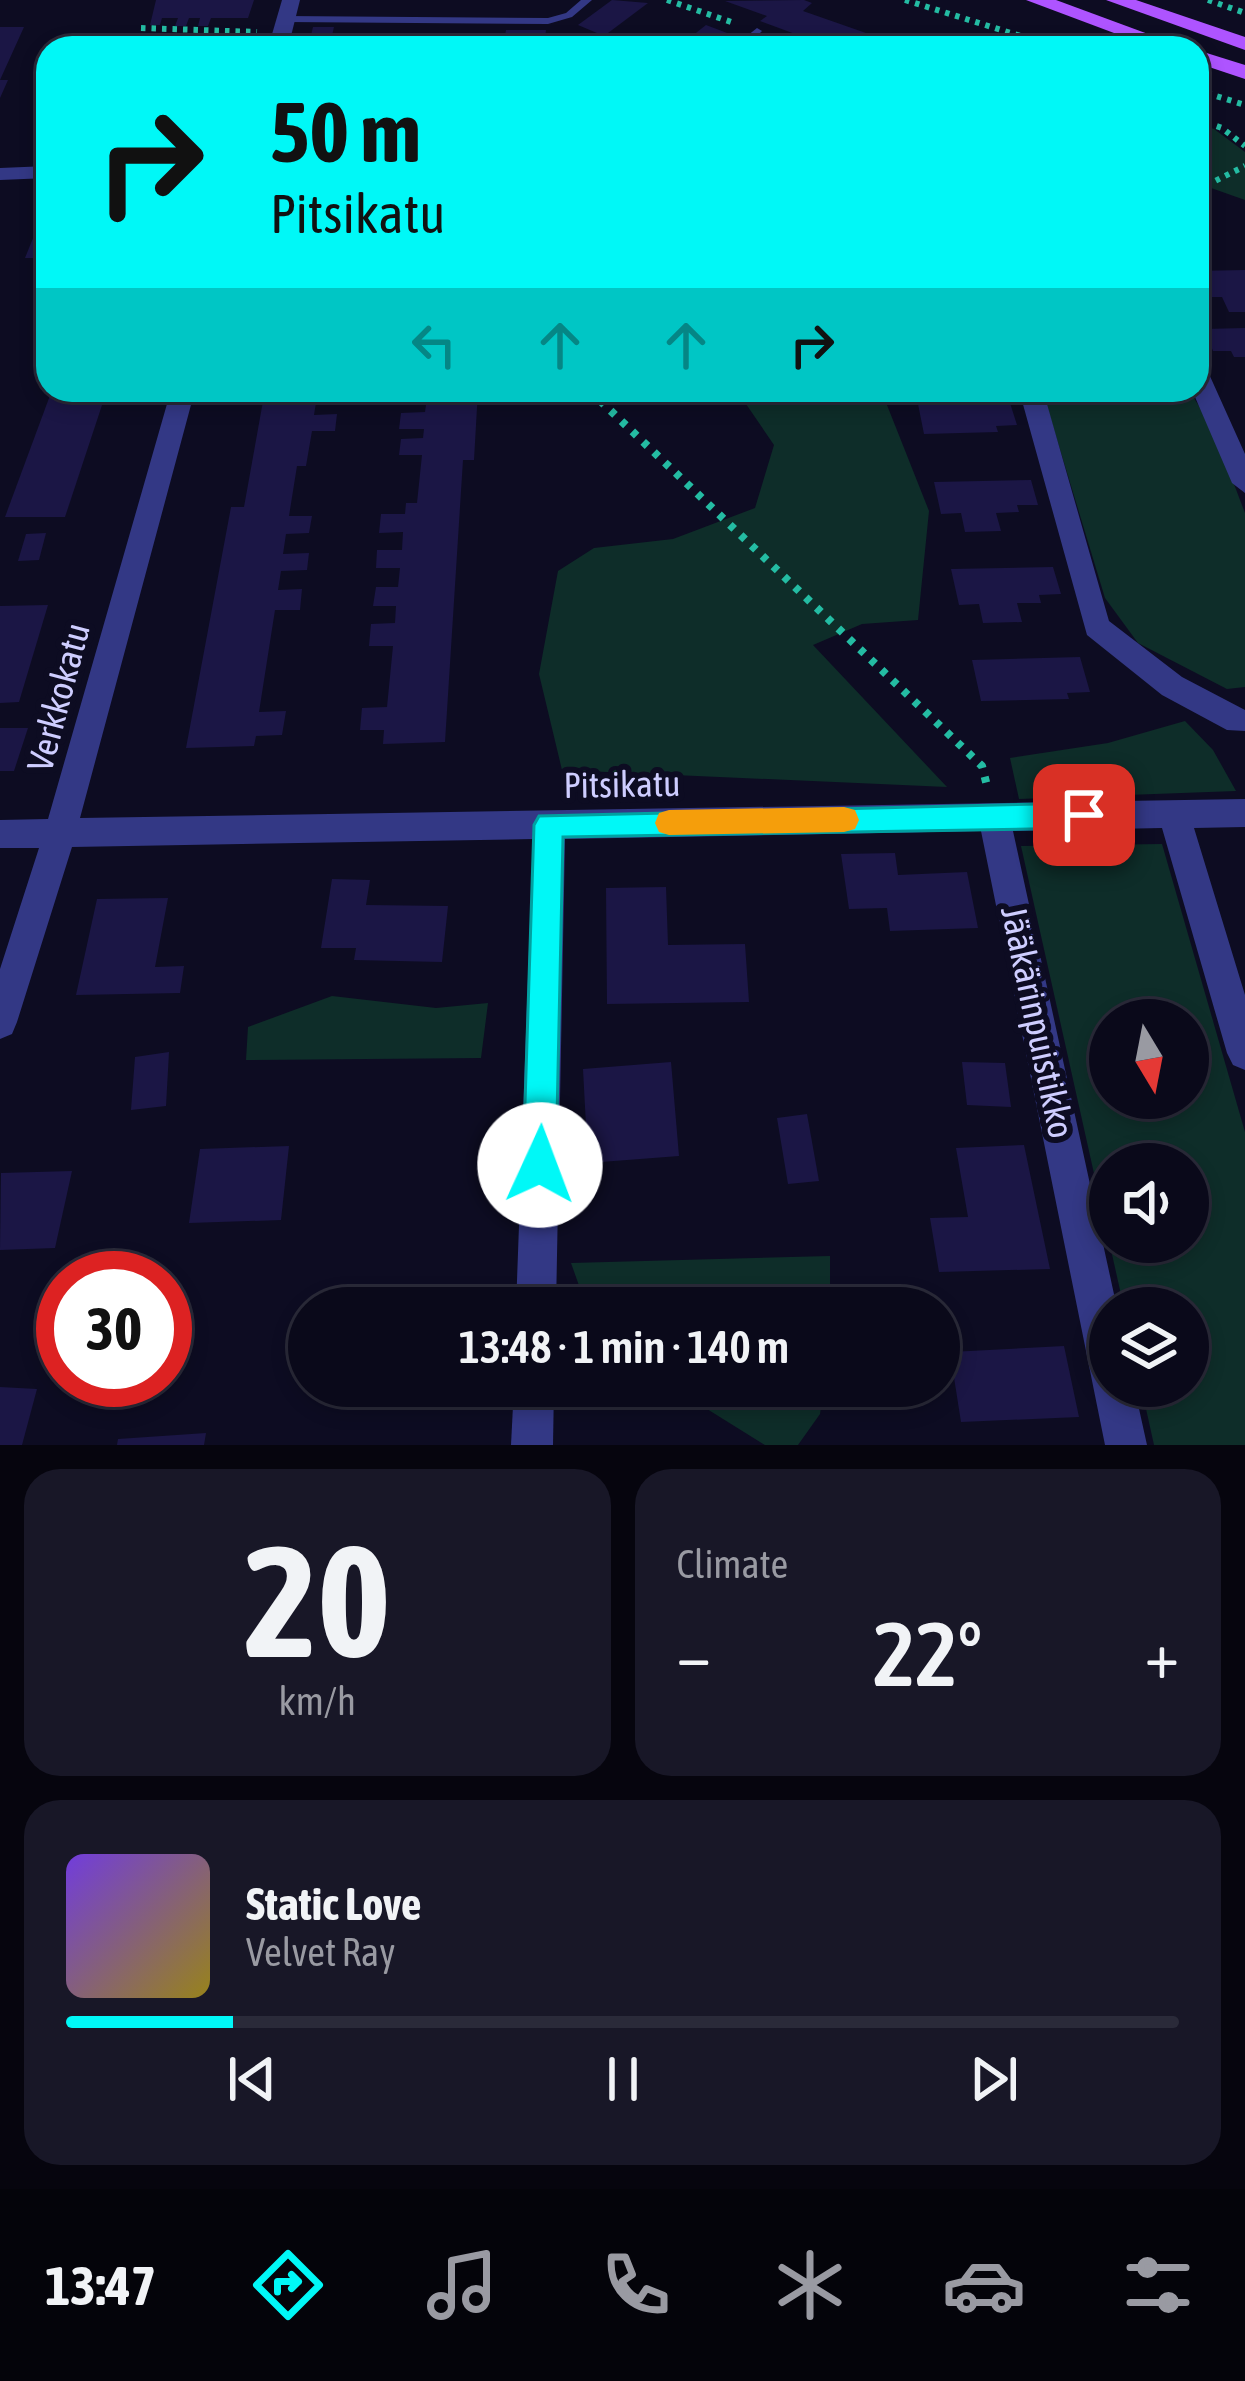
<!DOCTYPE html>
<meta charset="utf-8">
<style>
:root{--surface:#0a091a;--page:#181727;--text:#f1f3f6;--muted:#999aa2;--line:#2a2a39;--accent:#00f8f7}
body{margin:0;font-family:"Asap Condensed",sans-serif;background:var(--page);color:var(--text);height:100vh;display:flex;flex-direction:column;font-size:45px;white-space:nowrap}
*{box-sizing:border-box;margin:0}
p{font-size:39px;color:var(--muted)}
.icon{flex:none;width:66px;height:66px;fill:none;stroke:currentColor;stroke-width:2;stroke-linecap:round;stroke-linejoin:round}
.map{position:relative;height:1445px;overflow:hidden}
.panel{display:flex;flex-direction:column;gap:24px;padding:24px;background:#06050e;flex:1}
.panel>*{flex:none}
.top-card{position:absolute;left:36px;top:36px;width:1173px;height:366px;border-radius:36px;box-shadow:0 6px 18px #0003,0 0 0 3px var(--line);background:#00f8f7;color:#111;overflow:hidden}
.needle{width:78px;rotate:170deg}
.fabs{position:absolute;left:1089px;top:999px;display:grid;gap:24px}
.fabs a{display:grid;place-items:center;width:120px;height:120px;border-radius:50%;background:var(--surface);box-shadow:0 6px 18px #0003,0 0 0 3px var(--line);font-size:60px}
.speed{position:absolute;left:36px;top:1251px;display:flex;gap:24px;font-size:60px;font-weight:700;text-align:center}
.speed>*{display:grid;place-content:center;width:156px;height:156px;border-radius:50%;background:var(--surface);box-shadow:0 6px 18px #0003,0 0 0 3px var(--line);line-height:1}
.speed .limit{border:18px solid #d22;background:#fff;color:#111}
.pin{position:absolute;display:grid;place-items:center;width:102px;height:102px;color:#fff;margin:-51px;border-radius:24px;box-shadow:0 6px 18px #0006}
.me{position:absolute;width:132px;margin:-66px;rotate:2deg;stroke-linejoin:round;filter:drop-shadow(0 0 9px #0008)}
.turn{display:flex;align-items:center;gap:42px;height:252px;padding:0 36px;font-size:54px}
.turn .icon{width:156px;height:156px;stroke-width:2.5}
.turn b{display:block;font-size:84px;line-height:102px}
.lanes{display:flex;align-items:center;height:114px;padding:0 36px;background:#0003;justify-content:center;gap:60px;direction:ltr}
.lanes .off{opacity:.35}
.big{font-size:90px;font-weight:600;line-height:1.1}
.panel .widget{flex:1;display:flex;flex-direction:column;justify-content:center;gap:18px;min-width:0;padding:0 42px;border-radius:36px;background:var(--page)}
.panel .dial{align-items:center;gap:0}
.dial b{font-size:156px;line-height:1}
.song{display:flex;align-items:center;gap:36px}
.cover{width:144px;height:144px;border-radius:18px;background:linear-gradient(135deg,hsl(260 70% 55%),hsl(50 70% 35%))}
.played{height:12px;border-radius:6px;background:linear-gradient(90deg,var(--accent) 15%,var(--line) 15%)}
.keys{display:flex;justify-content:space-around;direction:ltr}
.heat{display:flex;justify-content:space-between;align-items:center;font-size:66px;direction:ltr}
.panel .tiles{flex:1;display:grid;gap:24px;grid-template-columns:1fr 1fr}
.widget:last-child{grid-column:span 2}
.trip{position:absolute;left:288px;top:1287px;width:672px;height:120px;border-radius:60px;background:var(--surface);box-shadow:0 6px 18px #0003,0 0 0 3px var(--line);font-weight:600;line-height:120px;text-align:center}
.tabs{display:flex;height:192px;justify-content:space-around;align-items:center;background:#04040a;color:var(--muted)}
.tabs .icon{width:84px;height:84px}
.tabs .current{color:var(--accent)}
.tabs b{font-size:54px;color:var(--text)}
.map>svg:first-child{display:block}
.green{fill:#0e2d29;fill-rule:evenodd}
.building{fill:#1b1645}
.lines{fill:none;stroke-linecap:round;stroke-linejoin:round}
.path-far1{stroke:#24bca3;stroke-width:6;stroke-dasharray:4.5 6;stroke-linecap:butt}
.path{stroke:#24bca3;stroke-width:8;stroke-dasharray:6 9;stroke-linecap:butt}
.service{fill:#333885;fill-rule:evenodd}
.minor{fill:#333885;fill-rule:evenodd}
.primary{fill:#ae54ff;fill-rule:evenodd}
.route{fill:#00f8f7;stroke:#00a1a1;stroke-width:3}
.slow{fill:#f59e0b}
.labels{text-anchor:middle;stroke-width:12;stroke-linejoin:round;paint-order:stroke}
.street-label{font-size:36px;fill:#cecdff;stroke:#0d0c22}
</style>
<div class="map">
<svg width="1245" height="1445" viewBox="0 0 1245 1445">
<rect width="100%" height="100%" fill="#0d0c22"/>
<g class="green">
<path d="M1197 122 1214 129 1245 152V200L1197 183Z"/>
<path d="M661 390H877L885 400 929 511 918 620 862 624 813 645 947 787 562 770 539 674 558 571 594 548 673 539 755 508 774 445 746 404Z"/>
<path d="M1042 390H1189L1213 429 1245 513V687L1227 689 1138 643 1105 598Z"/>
<path d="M1185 721 1213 750 1236 791 1019 799 1010 758 1108 743Z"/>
<path d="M1162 844 1245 1132V1445H1154L1141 1386H1188V1308H1124L1021 846ZM1188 1020V1098H1110V1020ZM1110 1164H1188V1242H1110Z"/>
<path d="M332 996 436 1008 488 1003 481 1058 246 1060 248 1027Z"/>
<path d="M830 1256V1308H587L571 1263Z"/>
<path d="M631 1386H824L820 1414 798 1445H765L699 1404Z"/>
</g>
<g class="building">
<path d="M156 0H254L248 18H211L208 26H198L200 18H189L186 26H175L178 18H162L160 25H150Z"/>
<path d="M612 0 648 3 604 36 578 25Z"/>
<path d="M804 0 812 3 803 11 886 40 878 48H833L760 21 767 16 725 1Z"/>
<path d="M706 25 735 36 721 48H677Z"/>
<path d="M0 27H24L0 80H8L0 98Z"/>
<path d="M313 27H334L329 48H308Z"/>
<path d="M506 30H546L544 48H503Z"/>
<path d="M48 201V258H25Z"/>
<path d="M1245 270V312H1229L1222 297H1205L1197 291V271Z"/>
<path d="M1245 328V357H1234L1231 351H1213L1204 329Z"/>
<path d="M52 390H107L65 517H5Z"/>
<path d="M265 390H318L314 415 337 414 335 431H312L306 466H297L289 516H312L309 533 286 534 283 554 309 553 307 570 281 571 278 590 302 589 300 610H275L259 712 286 711 282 735 256 736 254 746 186 748 231 507H244Z"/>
<path d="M404 390H478L474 460H463L445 742 383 744 384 730H360L362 708 387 707 393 646H369L371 624 395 623 396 606H373L376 587H398L400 568H376L377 550H402L403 532 379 533 381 514H405L406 503H417L422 455H399L401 439 423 438 424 429H399L401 413 425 412 427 398 403 399Z"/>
<path d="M1010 403 1017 425 996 426 998 432 924 434 918 404Z"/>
<path d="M1031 480 1038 505H1017L1019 512 996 513 1001 531 965 532 961 513 941 514 934 482Z"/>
<path d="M46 533 39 560 18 561 26 534Z"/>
<path d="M1053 567 1061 594 1039 595 1041 603H1017L1022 622 983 623 979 604 959 605 951 569Z"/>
<path d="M48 605 19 702 0 703V606Z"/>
<path d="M1080 657 1090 692 1067 693 1069 699 981 701 972 660Z"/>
<path d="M0 728H28L14 771H0Z"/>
<path d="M895 853 898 875 967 872 978 928 890 931 887 908 849 909 841 854Z"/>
<path d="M332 879 370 880 366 905 448 906 442 962 354 960 356 948H321Z"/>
<path d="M666 887 668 945 745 944 749 1002 607 1004 606 888Z"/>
<path d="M168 898 155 967 184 966 180 993 76 995 97 899Z"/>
<path d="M169 1052 166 1106 131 1110 135 1057Z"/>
<path d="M671 1062 679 1156 588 1163 583 1069Z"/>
<path d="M962 1062 1005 1063 1011 1107 967 1105Z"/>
<path d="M807 1114 819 1181 788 1184 777 1118Z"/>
<path d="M1024 1145 1050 1269 939 1272 930 1218 968 1217 956 1148Z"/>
<path d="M289 1146 281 1220 189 1223 200 1149Z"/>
<path d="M72 1171 55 1248 0 1250 1 1173Z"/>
<path d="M1064 1346 1079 1417 961 1422 950 1352Z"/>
<path d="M0 1387 37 1389 22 1445H0Z"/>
<path d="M206 1433 204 1445H117L118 1439Z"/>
</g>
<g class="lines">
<g class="path-far1">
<path d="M667 0 734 23"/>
<path d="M905 0 1059 48"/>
<path d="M1208 0 1245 13"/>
<path d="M141 28 257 32"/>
<path d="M771 37 799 48"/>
<path d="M1197 90 1245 105"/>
<path d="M1197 119 1222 128 1245 146"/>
<path d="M1197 190 1245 166"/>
</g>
<path class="path" d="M589 390 982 766 987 786"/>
<g class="service">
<path d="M581 0H592L572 17 548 24 286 22 281 19 286 16 548 18 566 13Z"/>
<path d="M757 28 762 31 760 33 743 48H732Z"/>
</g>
<g class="minor">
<path d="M282 0H300L288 48H268Z"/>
<path d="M48 166V178L0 180V168Z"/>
<path d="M1197 365 1209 374 1245 454V493L1232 483 1192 390H1197Z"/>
<path d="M171 390H195L80 818 1245 799V827L1194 828 1245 995V1070L1233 1065 1227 1053 1162 828 1013 831 1117 1308H1110V1386H1134L1147 1445H1105L981 831 565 839 556 1308H516L533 839 72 847 17 1022 12 1034 0 1039V969L39 848H0V820L48 819Z"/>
<path d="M1019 390H1043L1109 621 1182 677 1245 710V731L1227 730 1162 695 1087 635Z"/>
<path d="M514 1386H554L553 1445H511Z"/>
</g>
<g class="primary">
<path d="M1026 0H1056L1186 48H1154Z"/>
<path d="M1106 0H1136L1245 37V50Z"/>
<path d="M1197 50 1245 65V79L1197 63Z"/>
</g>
</g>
<path class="route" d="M1084 803 1094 806 1099 815 1094 824 1084 828 563 837 556 1165 552 1177 540 1182 528 1177 523 1165 534 825 539 816Z"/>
<path class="slow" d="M844 807 855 810 859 820 855 829 844 832 669 835 659 832 655 823 659 813 669 810Z"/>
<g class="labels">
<g class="street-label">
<text transform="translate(58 697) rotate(-75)" y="13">Verkkokatu</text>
<text transform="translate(622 784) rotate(-1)" y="13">Pitsikatu</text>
<text transform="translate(1038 1022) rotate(78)" y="13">Jääkärinpuistikko</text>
</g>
</g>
</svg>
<div class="fabs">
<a><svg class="needle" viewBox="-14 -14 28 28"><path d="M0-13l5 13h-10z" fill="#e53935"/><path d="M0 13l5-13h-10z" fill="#999aa2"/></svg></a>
<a><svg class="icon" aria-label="sound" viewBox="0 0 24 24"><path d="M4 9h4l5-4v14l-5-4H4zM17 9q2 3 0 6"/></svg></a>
<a><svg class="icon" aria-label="layers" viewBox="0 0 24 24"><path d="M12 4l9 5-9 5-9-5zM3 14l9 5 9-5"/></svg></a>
</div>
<div class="speed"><div class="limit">30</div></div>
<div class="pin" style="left:1084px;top:815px;background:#d93025"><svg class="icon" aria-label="arrive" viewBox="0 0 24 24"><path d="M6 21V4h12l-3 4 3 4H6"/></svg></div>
<svg class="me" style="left:540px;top:1165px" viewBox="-20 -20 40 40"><circle r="19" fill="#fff"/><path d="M0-13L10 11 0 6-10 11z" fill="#00f8f7"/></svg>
<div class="trip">13:48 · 1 min · 140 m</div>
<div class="top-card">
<div class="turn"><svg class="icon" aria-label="right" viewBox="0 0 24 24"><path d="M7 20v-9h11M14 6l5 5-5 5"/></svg><div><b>50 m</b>Pitsikatu</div></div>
<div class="lanes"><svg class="icon off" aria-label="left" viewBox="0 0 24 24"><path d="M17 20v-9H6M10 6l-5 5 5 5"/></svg><svg class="icon off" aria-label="ahead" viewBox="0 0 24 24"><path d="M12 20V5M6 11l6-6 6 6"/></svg><svg class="icon off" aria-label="ahead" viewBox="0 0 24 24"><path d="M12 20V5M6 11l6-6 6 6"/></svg><svg class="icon" aria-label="right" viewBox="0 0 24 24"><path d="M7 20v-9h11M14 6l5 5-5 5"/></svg></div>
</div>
</div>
<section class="panel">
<div class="tiles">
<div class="widget dial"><b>20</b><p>km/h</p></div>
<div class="widget"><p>Climate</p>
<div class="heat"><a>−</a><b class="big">22°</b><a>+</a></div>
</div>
<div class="widget">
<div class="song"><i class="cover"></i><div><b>Static Love</b><p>Velvet Ray</p></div></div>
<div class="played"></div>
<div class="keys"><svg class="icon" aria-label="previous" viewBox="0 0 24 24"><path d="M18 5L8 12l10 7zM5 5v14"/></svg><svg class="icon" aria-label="pause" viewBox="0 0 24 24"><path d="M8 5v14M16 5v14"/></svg><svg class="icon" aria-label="next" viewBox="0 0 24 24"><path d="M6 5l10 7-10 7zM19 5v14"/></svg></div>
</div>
</div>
</section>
<nav class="tabs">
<b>13:47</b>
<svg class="icon current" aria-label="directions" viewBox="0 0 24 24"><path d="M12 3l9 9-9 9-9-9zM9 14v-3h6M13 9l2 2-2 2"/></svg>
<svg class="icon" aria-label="music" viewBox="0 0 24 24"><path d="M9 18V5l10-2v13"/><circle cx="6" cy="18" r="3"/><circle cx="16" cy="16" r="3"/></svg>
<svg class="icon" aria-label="phone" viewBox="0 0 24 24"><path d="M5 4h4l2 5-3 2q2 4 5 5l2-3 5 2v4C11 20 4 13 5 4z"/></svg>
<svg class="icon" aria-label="climate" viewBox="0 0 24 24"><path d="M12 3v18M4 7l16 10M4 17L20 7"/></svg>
<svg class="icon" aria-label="car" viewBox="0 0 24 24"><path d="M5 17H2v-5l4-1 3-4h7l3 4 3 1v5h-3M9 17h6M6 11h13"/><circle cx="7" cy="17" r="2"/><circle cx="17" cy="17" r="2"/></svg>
<svg class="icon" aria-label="filters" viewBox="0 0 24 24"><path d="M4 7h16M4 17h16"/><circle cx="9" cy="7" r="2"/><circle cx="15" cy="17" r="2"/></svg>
</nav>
